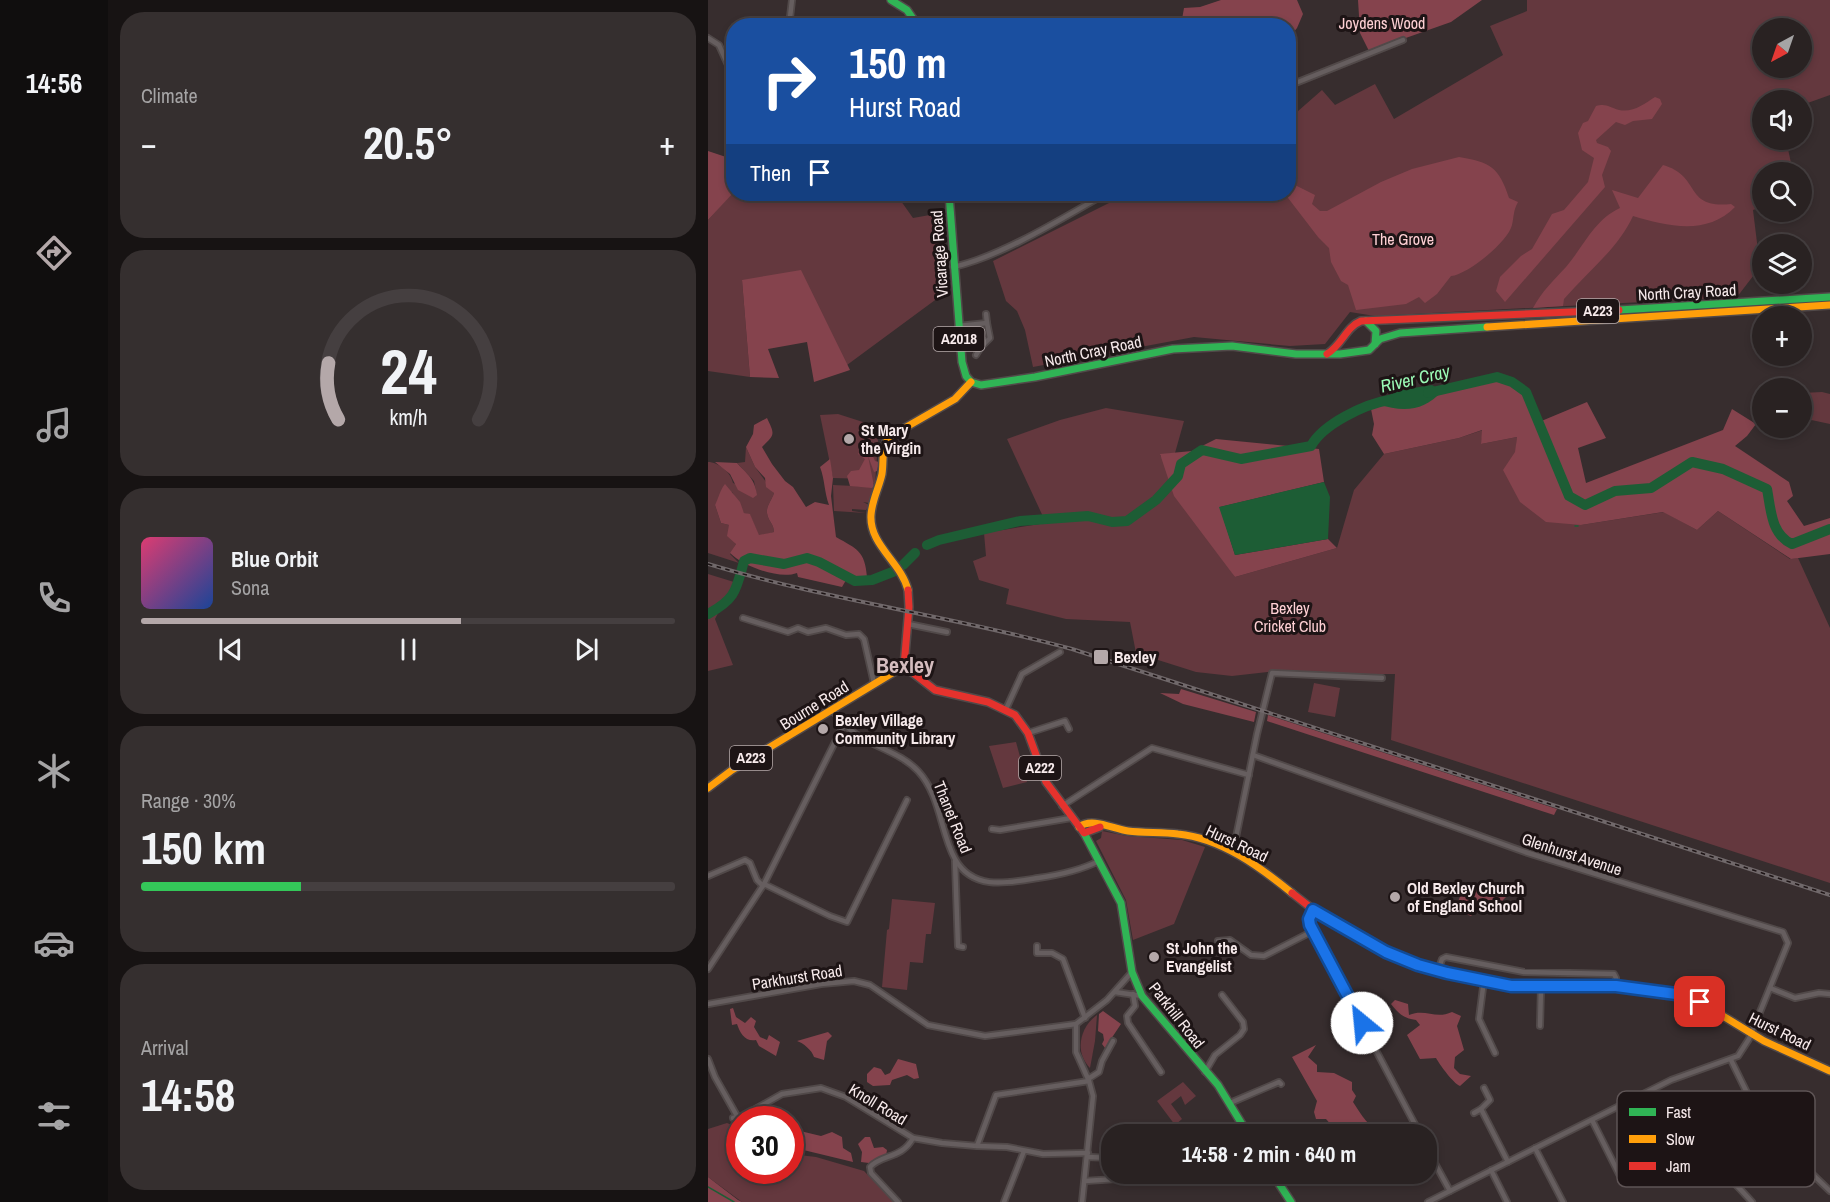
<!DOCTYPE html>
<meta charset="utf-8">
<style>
:root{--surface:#292222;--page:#352f2f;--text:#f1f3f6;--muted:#a5a4a5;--line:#453f40;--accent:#b4a8a9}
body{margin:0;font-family:"Archivo Narrow",sans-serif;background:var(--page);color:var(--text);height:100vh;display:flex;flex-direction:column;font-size:22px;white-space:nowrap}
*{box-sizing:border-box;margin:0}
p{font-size:20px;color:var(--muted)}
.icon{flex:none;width:33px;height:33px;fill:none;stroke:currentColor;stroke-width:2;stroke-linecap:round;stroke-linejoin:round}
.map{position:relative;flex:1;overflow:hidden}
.side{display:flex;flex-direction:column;gap:12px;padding:12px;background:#171313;width:600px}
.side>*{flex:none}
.banner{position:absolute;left:18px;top:18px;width:570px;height:183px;border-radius:24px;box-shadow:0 3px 9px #0003,0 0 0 2px var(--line);background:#1a4fa0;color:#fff;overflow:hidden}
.needle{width:39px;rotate:220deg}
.buttons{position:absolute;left:1044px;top:18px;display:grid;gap:12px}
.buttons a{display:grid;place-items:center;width:60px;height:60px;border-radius:50%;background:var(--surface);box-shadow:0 3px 9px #0003,0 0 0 2px var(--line);font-size:30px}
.speed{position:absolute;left:18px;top:1106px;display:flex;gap:12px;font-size:30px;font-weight:700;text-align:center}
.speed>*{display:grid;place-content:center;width:78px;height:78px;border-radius:50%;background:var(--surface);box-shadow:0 3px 9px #0003,0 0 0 2px var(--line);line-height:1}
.speed .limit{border:9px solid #d22;background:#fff;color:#111}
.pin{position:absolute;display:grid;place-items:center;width:51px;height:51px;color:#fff;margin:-26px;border-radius:12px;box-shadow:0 3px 9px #0006}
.me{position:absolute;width:66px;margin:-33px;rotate:332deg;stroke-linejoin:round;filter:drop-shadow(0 0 4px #0008)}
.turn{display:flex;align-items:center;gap:21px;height:126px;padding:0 24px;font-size:27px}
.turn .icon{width:78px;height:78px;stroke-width:2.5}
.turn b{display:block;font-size:42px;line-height:51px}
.then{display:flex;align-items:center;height:57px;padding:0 24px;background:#0003;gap:12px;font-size:22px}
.big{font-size:45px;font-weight:800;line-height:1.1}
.side .widget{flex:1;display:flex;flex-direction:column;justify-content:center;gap:9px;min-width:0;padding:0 21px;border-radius:24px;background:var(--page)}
.side .dial{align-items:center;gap:0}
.dial svg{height:156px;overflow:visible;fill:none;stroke:var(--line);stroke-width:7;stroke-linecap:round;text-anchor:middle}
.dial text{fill:var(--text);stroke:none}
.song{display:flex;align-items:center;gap:18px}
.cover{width:72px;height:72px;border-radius:9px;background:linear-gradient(135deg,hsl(340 70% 55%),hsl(220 70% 35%))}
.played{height:6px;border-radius:3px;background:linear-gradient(90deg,var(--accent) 60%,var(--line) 60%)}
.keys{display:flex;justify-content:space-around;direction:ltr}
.heat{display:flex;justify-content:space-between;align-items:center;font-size:33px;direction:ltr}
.charge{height:9px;border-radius:4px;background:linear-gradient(90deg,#34c759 30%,var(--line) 0)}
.trip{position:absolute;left:393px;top:1124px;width:336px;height:60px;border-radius:24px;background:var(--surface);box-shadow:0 3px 9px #0003,0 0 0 2px var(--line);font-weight:800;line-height:60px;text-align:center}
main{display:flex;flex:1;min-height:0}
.tabs{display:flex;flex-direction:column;width:108px;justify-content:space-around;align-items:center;background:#100e0e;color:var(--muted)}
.tabs .icon{width:42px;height:42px}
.tabs .active{color:var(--accent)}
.tabs b{font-size:27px;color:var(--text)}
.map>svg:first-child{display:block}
.green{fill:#64383e;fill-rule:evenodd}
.forest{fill:#85434d}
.water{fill:#1d5d35}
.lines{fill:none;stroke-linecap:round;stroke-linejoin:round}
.stream{stroke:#1d5d35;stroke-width:1.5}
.river{stroke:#1d5d35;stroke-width:10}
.street-casing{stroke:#514949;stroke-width:8}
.fast-casing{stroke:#514949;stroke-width:10}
.slow-casing{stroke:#514949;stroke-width:10}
.jam-casing{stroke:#514949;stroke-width:10}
.street{stroke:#665e5f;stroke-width:4.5}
.fast{stroke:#30b455;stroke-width:7}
.slow{stroke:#ff9f0a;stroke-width:7}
.jam{stroke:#e5322d;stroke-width:7}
.rail-casing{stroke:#70686a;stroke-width:4}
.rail{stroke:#1d1415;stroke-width:1.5;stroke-dasharray:4.5;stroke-linecap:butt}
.route-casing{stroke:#114b97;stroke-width:15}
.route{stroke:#1a73e8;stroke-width:10}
.poi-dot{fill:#b4a8a9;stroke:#1d1415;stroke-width:2}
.labels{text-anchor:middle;stroke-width:6;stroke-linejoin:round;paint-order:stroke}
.shield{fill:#1d1415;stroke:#b6aaab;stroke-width:1.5}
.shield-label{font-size:15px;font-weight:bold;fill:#f7eaeb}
.park-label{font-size:16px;fill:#fed0d4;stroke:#1d1415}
.street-label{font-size:16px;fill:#f7eaeb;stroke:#1d1415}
.poi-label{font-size:16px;font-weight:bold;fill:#f7eaeb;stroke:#1d1415;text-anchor:start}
.water-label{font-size:18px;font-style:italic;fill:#9bfab6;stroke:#1d1415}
.district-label{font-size:22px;font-weight:bold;fill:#d4bcbe;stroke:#1d1415}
.key{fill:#1d1415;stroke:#5e5455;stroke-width:1.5}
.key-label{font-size:16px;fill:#f7eaeb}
</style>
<main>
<nav class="tabs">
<b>14:56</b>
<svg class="icon active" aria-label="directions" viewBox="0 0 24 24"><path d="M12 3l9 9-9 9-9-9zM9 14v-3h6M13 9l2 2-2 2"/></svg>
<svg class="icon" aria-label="music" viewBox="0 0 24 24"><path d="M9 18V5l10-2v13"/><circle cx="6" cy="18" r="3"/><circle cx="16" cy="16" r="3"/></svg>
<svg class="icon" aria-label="phone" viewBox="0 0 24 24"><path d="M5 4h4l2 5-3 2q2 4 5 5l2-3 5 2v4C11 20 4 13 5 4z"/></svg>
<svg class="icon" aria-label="climate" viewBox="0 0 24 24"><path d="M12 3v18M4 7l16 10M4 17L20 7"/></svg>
<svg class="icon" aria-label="car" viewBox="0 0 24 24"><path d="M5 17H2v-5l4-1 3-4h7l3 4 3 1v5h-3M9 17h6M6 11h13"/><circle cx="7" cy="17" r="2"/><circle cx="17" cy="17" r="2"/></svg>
<svg class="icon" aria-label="filters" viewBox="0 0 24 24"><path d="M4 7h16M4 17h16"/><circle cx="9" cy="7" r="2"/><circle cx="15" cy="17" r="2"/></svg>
</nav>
<section class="side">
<div class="widget"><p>Climate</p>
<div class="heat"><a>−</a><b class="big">20.5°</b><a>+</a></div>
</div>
<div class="widget dial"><svg viewBox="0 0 100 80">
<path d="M14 69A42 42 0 1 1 86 69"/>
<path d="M14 69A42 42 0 0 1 9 40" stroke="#b4a8a9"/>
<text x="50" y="56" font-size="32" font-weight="700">24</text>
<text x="50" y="72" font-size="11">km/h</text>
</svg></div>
<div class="widget">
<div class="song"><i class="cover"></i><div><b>Blue Orbit</b><p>Sona</p></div></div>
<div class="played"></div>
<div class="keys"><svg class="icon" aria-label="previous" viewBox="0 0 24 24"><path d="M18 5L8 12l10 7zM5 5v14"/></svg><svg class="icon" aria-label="pause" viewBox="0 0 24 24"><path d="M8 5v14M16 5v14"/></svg><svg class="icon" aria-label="next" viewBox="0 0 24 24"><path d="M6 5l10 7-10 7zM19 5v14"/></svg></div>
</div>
<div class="widget"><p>Range · 30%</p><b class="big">150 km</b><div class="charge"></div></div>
<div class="widget"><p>Arrival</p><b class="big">14:58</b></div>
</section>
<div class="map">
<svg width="1122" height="1202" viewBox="0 0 1122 1202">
<rect width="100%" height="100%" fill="#372d2e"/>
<g class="green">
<path d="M819 0H1122V95L1094 105V100H1054V140H1078L1085 172H1054V207L1045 210 1052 267 1029 297 667 316 642 312 617 344 582 346 486 337 325 367 317 330 309 311 298 301 285 261 419 194 446 196 459 194H580L581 119 614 90 627 105 667 84 686 119 795 55 782 26 819 11ZM1054 28H1094V68H1054Z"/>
<path d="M25 192 67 194 89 201 109 194H188L205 218 233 213 238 292 139 365 34 280 42 377 0 371V220Z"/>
<path d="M1114 392 1122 394V424L1094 418V393Z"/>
<path d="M398 408 476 421 467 453 452 455 527 577 629 548 646 490 676 454 751 438 775 430 773 444 809 437 808 452 873 525 956 512 989 530 1010 511 1082 559 1090 558 1122 628V883L683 740 687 674H643L576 670 524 676 488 672 428 653 422 622 358 619 298 604 301 589 271 580 265 561 278 556 276 533 338 523 299 439 352 420Z"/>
<path d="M130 414 155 422 170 440 167 485 162 479 125 478 112 415Z"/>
<path d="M38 447 47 467 66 493C64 500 58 506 59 513 60 521 66 524 66 532L51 536 42 515 36 513 24 492 12 497 7 505 13 523 21 525 28 544 22 554 31 563 0 553V462C10 462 23 472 25 483L48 491 46 481 29 463 37 462Z"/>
<path d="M125 485 167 487 161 503 155 502 161 505 158 510 144 509V511L158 513 126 511Z"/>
<path d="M0 574 26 582 7 619 25 665 0 671Z"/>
<path d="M606 683 632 688 627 717 600 712Z"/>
<path d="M308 742 319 782 295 788 281 746Z"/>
<path d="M394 831 419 836 474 840 497 847 466 924 425 940 418 900 388 841 393 838Z"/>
<path d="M184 899 227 903 223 934H218L215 963 202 962 199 990 174 987 179 930 181 929Z"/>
<path d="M389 1015 387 1041 382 1068C366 1052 372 1027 389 1015Z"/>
<path d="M475 1082 488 1096 477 1105 473 1096 463 1104 474 1119 467 1125 449 1101Z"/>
<path d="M19 1123 31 1128 32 1170H82L83 1154 108 1157 156 1171 186 1202H34L0 1177V1129Z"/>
</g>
<g class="forest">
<path d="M513 0H589L595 14 589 28 581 38 580 26 473 25 476 8 492 7Z"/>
<path d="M650 0H774L743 22 661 51 652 33Z"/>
<path d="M947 97 952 99 954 104 944 119 925 121 917 125 908 122 888 140 889 143 900 147 903 151 894 175 897 187 797 302 788 291 792 277 813 256 824 249 844 214 856 210 880 182 886 158 874 150 870 133 875 123 880 121 888 106C898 103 901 107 911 110 925 113 936 104 947 97Z"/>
<path d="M0 151 24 159 22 163 25 165 26 192 0 220Z"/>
<path d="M751 157C782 162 791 167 801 198L810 202C805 211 806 217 804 225 800 242 759 275 743 276L729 294 717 303 711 297 698 304 648 310 640 285 633 281 623 262 621 248 610 237 577 194H580L581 182 607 195 604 204 612 211H619L673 182 704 169Z"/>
<path d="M955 165C994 176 975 209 1023 204L1027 207C999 236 959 226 925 216 910 249 879 272 856 299L855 306 825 308C834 291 845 281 858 267 876 246 886 220 912 208L904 190 930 198Z"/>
<path d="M93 270 142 370 106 382 99 342 60 349 71 378 42 377 34 280Z"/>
<path d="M789 377C817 386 820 396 831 422L879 402 898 438 870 448 878 483 1015 430 1024 409 1048 424 1039 436 1027 446 1081 482 1085 496 1079 501 1096 526 1122 518V554L1083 559 1010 511 989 530 955 512 873 525 838 522 812 502 795 470 807 452 809 437 773 444 774 430 751 438 676 454 664 435 666 424 662 404Z"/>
<path d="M59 418C67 435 67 434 54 447L64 464 77 481 85 487 98 507 107 502 121 505C116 491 117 480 112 467L122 459 125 478 123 496 128 537C149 549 157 551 159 577L149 578 141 575 134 587 90 577 89 573C71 580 35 566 22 553L28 544 19 536 21 525 13 523 7 505C11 497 12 490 17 484L32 502 36 513 42 514 51 535 66 532C66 524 60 521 59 513 58 506 64 500 66 493L58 487 57 478 47 467 38 447 45 434 46 425Z"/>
<path d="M508 439 611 449 616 482 512 507 527 555 620 539 629 548 527 577 466 496 452 454 484 451Z"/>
<path d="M163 443H168L171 452 164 454 167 461 171 462 169 471 166 472 160 456 166 486 164 488 142 486 139 476 143 471 151 470 157 459 150 454 156 446Z"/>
<path d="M7 462 29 463C40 475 47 479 49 495L45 498 30 490 22 474Z"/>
<path d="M473 689 548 712 546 722 475 704 452 693 471 694Z"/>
<path d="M560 715 849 809 846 815 559 721Z"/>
<path d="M757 883 798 897 794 901 777 900 763 916 747 910Z"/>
<path d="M687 1000 700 1004 701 1015C718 1008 727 1020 744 1012L753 1016 749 1026 756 1050 747 1057 746 1068 752 1074 763 1076 752 1086C745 1083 732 1065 728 1058L712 1059 699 1035 712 1025 708 1020C695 1018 691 1014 683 1004Z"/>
<path d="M25 1008 28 1017 37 1023 43 1017 48 1021 46 1027 52 1037 59 1040 61 1035 72 1042 68 1056 51 1046 48 1040C37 1042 32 1033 29 1024L24 1025 22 1009Z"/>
<path d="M395 1011 413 1024 397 1048 394 1044 396 1040 395 1034 390 1031 391 1014Z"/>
<path d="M120 1032 124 1036 119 1041 116 1060 106 1057C104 1050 95 1043 89 1041Z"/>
<path d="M608 1045 600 1057 609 1065V1072L626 1073 644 1082V1090L648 1096 645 1102C654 1116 660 1126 674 1134H623L625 1127 618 1119H608L606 1112 609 1101 584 1057Z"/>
<path d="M190 1059 208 1064 211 1078 206 1079 199 1075 184 1080 182 1085 165 1086 159 1082V1074L166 1067 173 1069 177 1075 182 1073Z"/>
<path d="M88 1130 113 1136 124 1132 134 1137 135 1148 143 1153 145 1162 83 1147V1136Z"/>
<path d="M157 1137H162L166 1148 175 1147 179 1150 178 1156 161 1163 153 1162 154 1152 150 1144Z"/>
<path d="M0 1177 30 1200 34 1202H0Z"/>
</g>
<g class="water">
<path d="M724 385 734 391C716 411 696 413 670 404L669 400 693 390Z"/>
<path d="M616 482 622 497 620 539 527 555 511 507Z"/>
</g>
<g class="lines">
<g class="stream">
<path d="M867 526H870"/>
<path d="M0 1187 26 1202"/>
</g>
<g class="river">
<path d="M720 393 789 377 804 382 818 392 861 496 877 505 907 491 943 488 984 462 1015 469 1059 489C1063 510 1063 534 1084 544L1122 529"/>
<path d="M219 545 231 540 312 521 380 516 404 522 419 521 448 500 470 476 473 464 494 450 533 459 603 446C615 424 657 404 681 400"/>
<path d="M195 565 207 553"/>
<path d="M0 614C28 599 28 590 36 561L42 558 76 564 99 558 111 562 147 581 164 580 187 571"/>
</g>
<defs>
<g id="street">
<path d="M81 26 84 0"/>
<path d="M0 38 11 45 26 78"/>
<path d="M580 86 695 40"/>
<path d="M245 267C292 257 355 218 397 194"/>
<path d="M278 314 279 323"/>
<path d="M250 326 279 323 282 338 273 347 268 355"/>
<path d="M35 618 80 632 90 628 100 632 118 628 138 635 151 634 156 639 166 683"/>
<path d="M200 624 239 632"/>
<path d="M298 709 314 674 352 652"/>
<path d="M125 711C132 720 139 728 148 734 168 748 193 753 210 771 233 796 232 832 247 859 265 891 300 883 330 878 351 875 371 871 391 861"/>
<path d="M320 733 357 721 361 729"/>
<path d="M545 755 817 852 1075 932 1080 943 1041 1039 1030 1056 963 1080 720 1202"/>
<path d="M354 806 444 748 541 775"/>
<path d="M284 829 292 830 363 818"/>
<path d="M525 852 549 734 564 673 674 678"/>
<path d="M247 861 250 946 255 947"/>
<path d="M0 876 37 860 42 863 49 880 55 886"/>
<path d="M56 884 122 916 139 922 199 800"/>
<path d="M605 910 601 919 602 925 712 1134"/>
<path d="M510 941 522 940 543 955 556 956 605 931"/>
<path d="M329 946V953H344L355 959 377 1018"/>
<path d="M0 969 56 884 136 724"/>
<path d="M730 971 734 959 738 957 816 972 906 974 908 978V986"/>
<path d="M776 980 771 1019 787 1053"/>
<path d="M1062 988 1087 998 1111 993 1122 994"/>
<path d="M407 992 434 996"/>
<path d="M425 994 427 1006 419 1016 420 1023 453 1072"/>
<path d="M0 1004 113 984 146 981 162 985 220 1025 277 1036 368 1024 399 1000 424 972"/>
<path d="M368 1024V1052L381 1081 385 1096 374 1202"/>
<path d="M832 1026 833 987"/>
<path d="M0 1059 7 1077 29 1116"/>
<path d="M497 1072 507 1055 532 1035 536 1029 535 1022 514 995"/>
<path d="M380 1079 391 1072 394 1061 405 1041"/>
<path d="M522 1103 571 1082 573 1084"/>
<path d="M773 1109 782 1100 776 1088"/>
<path d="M766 1113 773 1109 800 1162"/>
<path d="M25 1118 35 1116 74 1094 113 1088 138 1097 205 1138 234 1143 269 1146 288 1095 381 1081"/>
<path d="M884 1120 911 1174 916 1176 972 1148C999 1152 1026 1182 1044 1202"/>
<path d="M1070 1141 1122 1191"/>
<path d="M269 1146 299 1147 335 1154 380 1153"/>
<path d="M718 1147 742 1191"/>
<path d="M827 1148 855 1202"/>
<path d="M991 1154 1005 1137 1044 1103 1023 1060"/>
<path d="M380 1157 404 1158"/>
<path d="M783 1170 799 1202"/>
<path d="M377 1181 408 1179 426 1173"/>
<path d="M190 1202 163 1173 162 1167C173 1154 194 1159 205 1138"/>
<path d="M296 1202 316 1151"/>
</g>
<g id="fast">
<path d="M183 0 199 10 210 26"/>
<path d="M241 194 254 362 258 376 263 382"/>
<path d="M911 310 1122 297"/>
<path d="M658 321 668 331 667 344"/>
<path d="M263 382 273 385 327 377 465 349 524 346 588 354H632L661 350 672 339 692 333 779 327"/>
<path d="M376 833 413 903 424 972 434 996 510 1085 540 1134"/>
<path d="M564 1173 583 1202"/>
</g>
<g id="slow">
<path d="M779 327 1122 305"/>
<path d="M200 590C193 562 161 545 163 515 164 500 171 488 174 474 176 461 173 448 181 437L247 399 263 382"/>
<path d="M0 788 24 770 196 666"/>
<path d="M371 827C384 817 405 829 420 831 436 833 454 832 470 834 513 838 552 867 584 893"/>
<path d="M752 975 803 986H900L977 996 992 1002 1056 1041 1122 1071"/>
</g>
<g id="jam">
<path d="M619 354C634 345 638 327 653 321L911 310"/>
<path d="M200 590 201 607 196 666 227 690 280 702 307 715 320 733 338 782 376 833 392 827"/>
<path d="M584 893C632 933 691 962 752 975"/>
</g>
</defs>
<use href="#street" class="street-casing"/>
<use href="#fast" class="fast-casing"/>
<use href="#slow" class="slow-casing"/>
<use href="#jam" class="jam-casing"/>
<use href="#street" class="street"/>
<use href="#fast" class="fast"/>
<use href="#slow" class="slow"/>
<use href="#jam" class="jam"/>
<defs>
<path id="rail" d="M0 564C119 600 244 616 364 649L1122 895"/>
</defs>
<use href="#rail" class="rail-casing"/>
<use href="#rail" class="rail"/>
</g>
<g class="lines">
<defs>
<path id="route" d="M654 1023 602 925 601 919 605 910 678 952 710 965 739 973 803 986H908L968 994 992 1002"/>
</defs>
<use href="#route" class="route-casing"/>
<use href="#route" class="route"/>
</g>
<g class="poi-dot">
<circle cx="141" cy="439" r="6"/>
<rect x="385" y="649" width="16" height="16" rx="3"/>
<circle cx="115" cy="729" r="6"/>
<circle cx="687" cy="897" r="6"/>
<circle cx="446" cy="957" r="6"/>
</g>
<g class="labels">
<g class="shield">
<rect x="869" y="299" width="42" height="24" rx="4.5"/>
<rect x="225.5" y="327" width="51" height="24" rx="4.5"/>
<rect x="22" y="746" width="42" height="24" rx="4.5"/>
<rect x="311" y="756" width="42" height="24" rx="4.5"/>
</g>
<g class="shield-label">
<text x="890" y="316">A223</text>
<text x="251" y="344">A2018</text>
<text x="43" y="763">A223</text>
<text x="332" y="773">A222</text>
</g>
<g class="park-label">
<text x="674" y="29">Joydens Wood</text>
<text x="695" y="245">The Grove</text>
<text x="582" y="614">Bexley<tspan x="582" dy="18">Cricket Club</tspan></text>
</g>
<g class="street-label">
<text transform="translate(231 254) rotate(-94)" y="6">Vicarage Road</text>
<text transform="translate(979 292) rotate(-3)" y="6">North Cray Road</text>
<text transform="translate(385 351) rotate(-12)" y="6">North Cray Road</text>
<text transform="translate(106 705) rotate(-32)" y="6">Bourne Road</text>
<text transform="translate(245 817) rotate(68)" y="6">Thanet Road</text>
<text transform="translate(529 843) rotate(25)" y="6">Hurst Road</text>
<text transform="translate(864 854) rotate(18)" y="6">Glenhurst Avenue</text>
<text transform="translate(89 977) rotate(-9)" y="6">Parkhurst Road</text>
<text transform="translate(469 1015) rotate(52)" y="6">Parkhill Road</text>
<text transform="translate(1072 1031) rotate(26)" y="6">Hurst Road</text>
<text transform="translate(170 1104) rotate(31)" y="6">Knoll Road</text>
</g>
<g class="poi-label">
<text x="153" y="436">St Mary<tspan x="153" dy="18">the Virgin</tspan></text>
<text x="406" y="663">Bexley</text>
<text x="127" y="726">Bexley Village<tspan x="127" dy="18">Community Library</tspan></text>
<text x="699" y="894">Old Bexley Church<tspan x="699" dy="18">of England School</tspan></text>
<text x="458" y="954">St John the<tspan x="458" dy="18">Evangelist</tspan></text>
</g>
<g class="water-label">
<text transform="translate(707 379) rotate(-13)" y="6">River Cray</text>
</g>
<g class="district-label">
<text x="197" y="673">Bexley</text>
</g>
</g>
<rect x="909" y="1091" width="198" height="96" rx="9" class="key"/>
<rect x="921" y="1108" width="27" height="8" fill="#30b455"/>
<rect x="921" y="1135" width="27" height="8" fill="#ff9f0a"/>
<rect x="921" y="1162" width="27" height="8" fill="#e5322d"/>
<g class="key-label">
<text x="958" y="1118">Fast</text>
<text x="958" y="1145">Slow</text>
<text x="958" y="1172">Jam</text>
</g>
</svg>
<div class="buttons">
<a><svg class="needle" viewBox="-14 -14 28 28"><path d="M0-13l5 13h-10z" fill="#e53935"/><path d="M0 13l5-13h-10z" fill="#a5a4a5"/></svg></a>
<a><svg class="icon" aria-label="sound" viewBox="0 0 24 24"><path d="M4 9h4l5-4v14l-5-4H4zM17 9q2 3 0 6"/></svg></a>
<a><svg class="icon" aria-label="search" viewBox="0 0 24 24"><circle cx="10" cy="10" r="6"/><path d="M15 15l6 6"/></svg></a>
<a><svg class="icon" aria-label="layers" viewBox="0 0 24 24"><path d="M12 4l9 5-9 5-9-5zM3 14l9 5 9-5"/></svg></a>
<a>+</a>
<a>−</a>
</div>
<div class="speed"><div class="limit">30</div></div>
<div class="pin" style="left:992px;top:1002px;background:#d93025"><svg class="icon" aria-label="arrive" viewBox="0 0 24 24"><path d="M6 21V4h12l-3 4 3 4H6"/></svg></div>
<svg class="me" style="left:654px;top:1023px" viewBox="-20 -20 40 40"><circle r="19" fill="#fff"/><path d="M0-13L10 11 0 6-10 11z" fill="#1a73e8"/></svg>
<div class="trip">14:58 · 2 min · 640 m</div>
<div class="banner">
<div class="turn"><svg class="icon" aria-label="right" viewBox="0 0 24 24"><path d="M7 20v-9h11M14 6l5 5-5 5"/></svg><div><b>150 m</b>Hurst Road</div></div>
<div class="then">Then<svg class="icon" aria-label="arrive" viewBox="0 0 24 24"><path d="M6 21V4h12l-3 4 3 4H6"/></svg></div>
</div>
</div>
</main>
